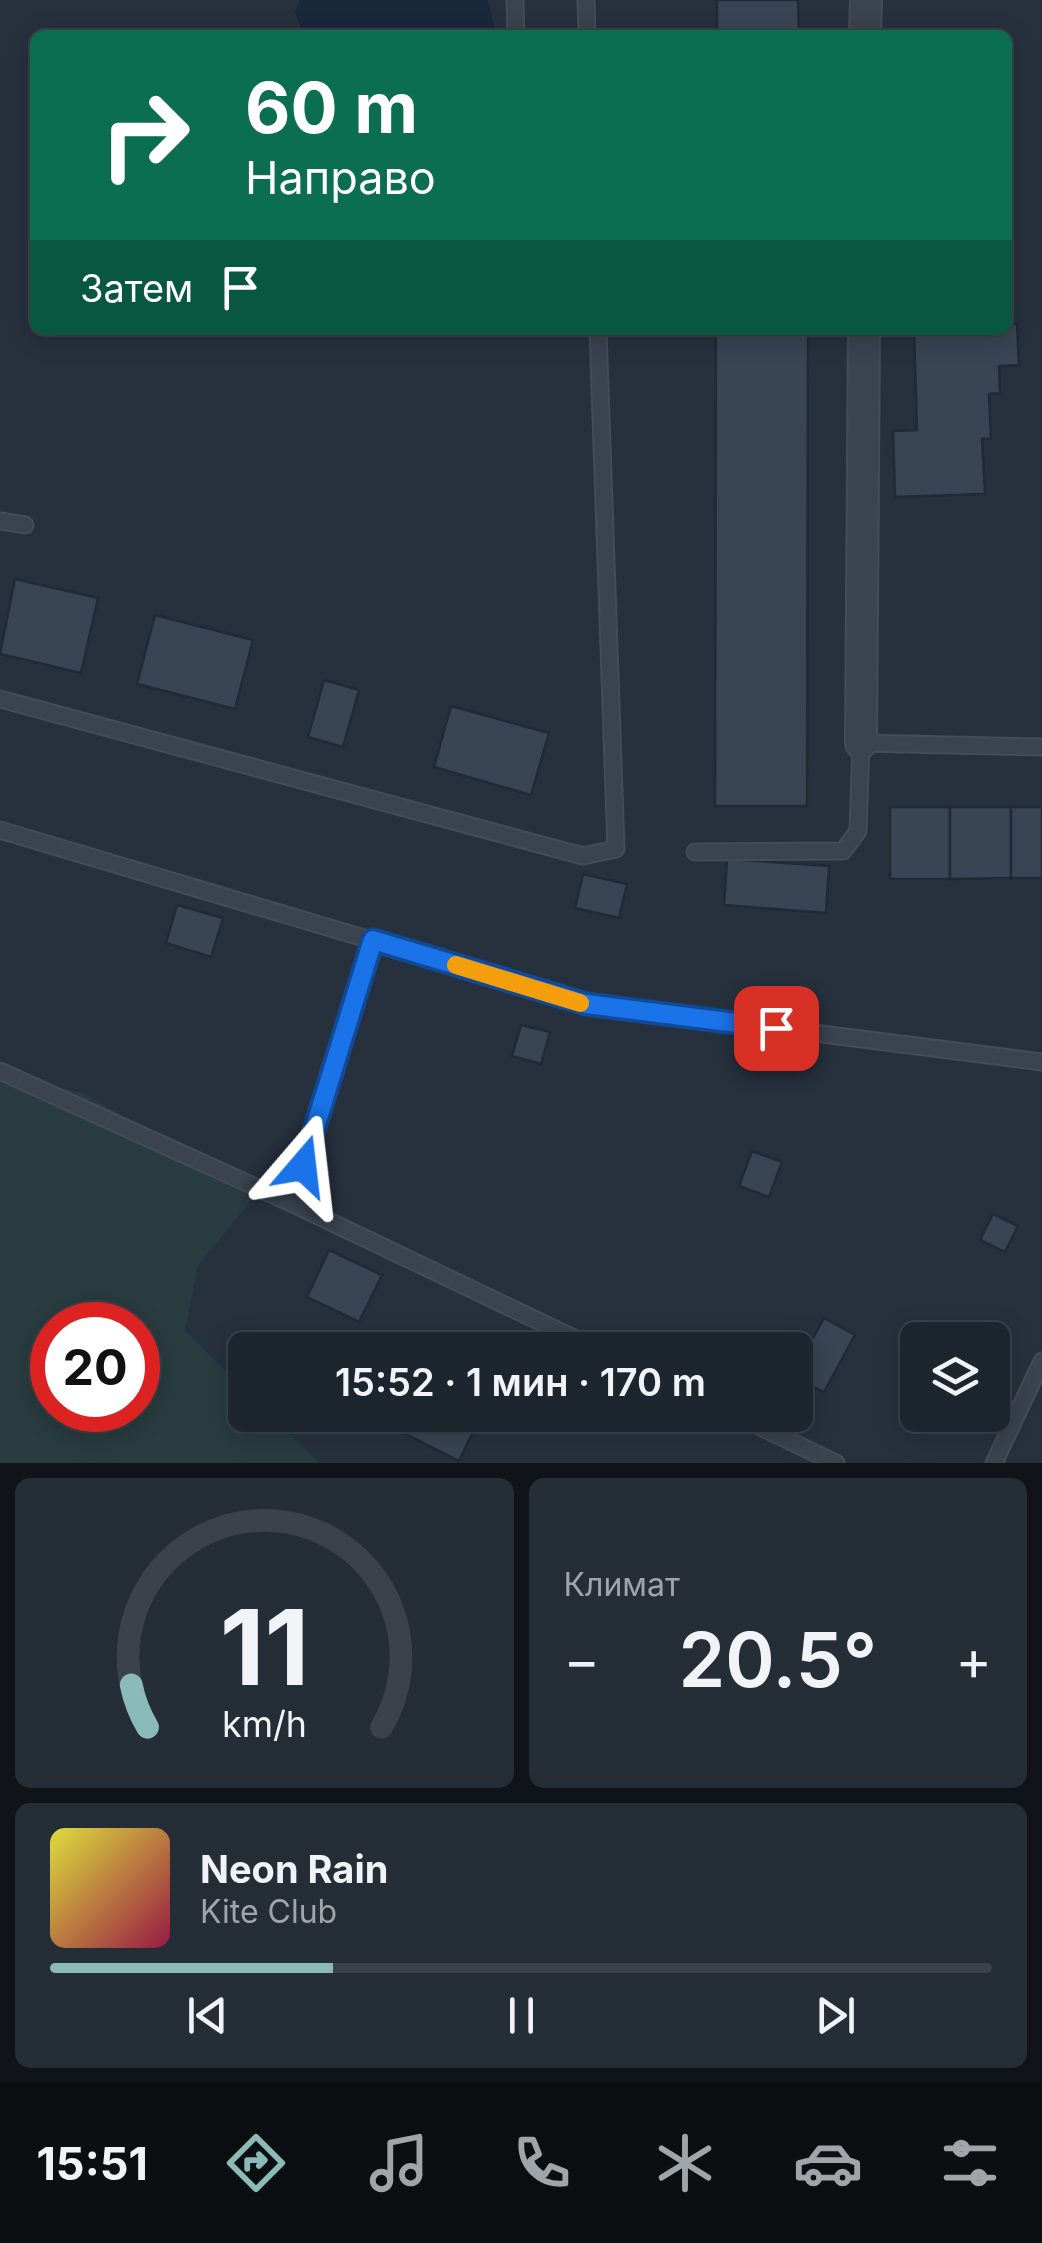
<!DOCTYPE html>
<html lang="ru">
<meta charset="utf-8">
<style>
:root{--surface:#1d252e;--page:#252d36;--text:#f1f3f6;--muted:#a0a5aa;--line:#3b424a;--accent:#8bbbb9}
body{margin:0;font-family:Inter,sans-serif;background:var(--page);color:var(--text);height:100vh;display:flex;flex-direction:column;font-size:38px;white-space:nowrap}
*{box-sizing:border-box;margin:0}
p{font-size:32px;color:var(--muted)}
.icon{flex:none;width:55px;height:55px;fill:none;stroke:currentColor;stroke-width:2;stroke-linecap:round;stroke-linejoin:round}
.map{position:relative;height:1463px;overflow:hidden}
.side{display:flex;flex-direction:column;gap:15px;padding:15px;background:#101419;flex:1}
.side>*{flex:none}
.hud{position:absolute;left:30px;top:30px;width:982px;height:305px;border-radius:15px;box-shadow:0 5px 25px #0003,0 0 0 2px var(--line);background:#0b6e4f;color:#fff;overflow:hidden}
.controls{position:absolute;left:900px;top:1322px;display:grid;gap:20px}
.controls a{display:grid;place-items:center;width:110px;height:110px;border-radius:15px;background:var(--surface);box-shadow:0 5px 25px #0003,0 0 0 2px var(--line);font-size:50px}
.speed{position:absolute;left:30px;top:1302px;display:flex;gap:20px;font-size:50px;font-weight:700;text-align:center}
.speed>*{display:grid;place-content:center;width:130px;height:130px;border-radius:50%;background:var(--surface);box-shadow:0 5px 25px #0003,0 0 0 2px var(--line);line-height:1}
.speed .limit{border:15px solid #d22;background:#fff;color:#111}
.pin{position:absolute;display:grid;place-items:center;width:85px;height:85px;color:#fff;margin:-42px;border-radius:20px;box-shadow:0 5px 15px #0006}
.me{position:absolute;width:110px;margin:-55px;rotate:17deg;stroke-linejoin:round;filter:drop-shadow(0 0 8px #0008)}
.turn{display:flex;align-items:center;gap:35px;height:210px;padding:0 50px;font-size:45px}
.turn .icon{width:130px;height:130px;stroke-width:2.5}
.turn b{display:block;font-size:70px;line-height:85px}
.then{display:flex;align-items:center;height:95px;padding:0 50px;background:#0003;gap:20px;font-size:38px}
.big{font-size:75px;font-weight:600;line-height:1.1}
.side .widget{flex:1;display:flex;flex-direction:column;justify-content:center;gap:15px;min-width:0;padding:0 35px;border-radius:15px;background:var(--page)}
.side .dial{align-items:center;gap:0}
.dial svg{height:260px;overflow:visible;fill:none;stroke:var(--line);stroke-width:7;stroke-linecap:round;text-anchor:middle}
.dial text{fill:var(--text);stroke:none}
.song{display:flex;align-items:center;gap:30px}
.cover{width:120px;height:120px;border-radius:15px;background:linear-gradient(135deg,hsl(60 70% 55%),hsl(340 70% 35%))}
.played{height:10px;border-radius:5px;background:linear-gradient(90deg,var(--accent) 30%,var(--line) 30%)}
.keys{display:flex;justify-content:space-around;direction:ltr}
.heat{display:flex;justify-content:space-between;align-items:center;font-size:55px;direction:ltr}
.side .tiles{flex:1;display:grid;gap:15px;grid-template-columns:1fr 1fr}
.widget:last-child{grid-column:span 2}
.trip{position:absolute;left:228px;top:1332px;width:585px;height:100px;border-radius:15px;background:var(--surface);box-shadow:0 5px 25px #0003,0 0 0 2px var(--line);font-weight:600;line-height:100px;text-align:center}
.menu{display:flex;height:160px;justify-content:space-around;align-items:center;background:#0c0f12;color:var(--muted)}
.menu .icon{width:70px;height:70px}
.menu .on{color:var(--accent)}
.menu b{font-size:45px;color:var(--text)}
.map>svg:first-child{display:block}
.green{fill:#293c3f;fill-rule:evenodd}
.water{fill:#1a283b}
.building{fill:#394554;stroke:#212a35;stroke-width:2.5}
.lines{fill:none;stroke-linecap:round;stroke-linejoin:round}
.lane-casing{stroke:#444c57;stroke-width:19}
.street-casing{stroke:#444c57;stroke-width:34}
.lane{stroke:#3a434e;stroke-width:15}
.street{stroke:#3a434e;stroke-width:30}
.route-casing{stroke:#114b97;stroke-width:25}
.route{stroke:#1a73e8;stroke-width:18}
.slow{stroke:#f59e0b;stroke-width:18}
</style>
<div class="map">
<svg width="1042" height="1463" viewBox="0 0 1042 1463">
<rect width="100%" height="100%" fill="#27313e"/>
<path class="green" d="M0 1072 88 1095 253 1198 198 1266 185 1330 245 1390V1415H271L319 1463H0ZM52 1325H138V1410H52Z"/>
<path class="water" d="M300 0H488L496 35H310L302 30 295 12Z"/>
<g class="building">
<path d="M717 0H798L799 35H717Z"/>
<path d="M1008 324H1017L1019 365 999 366 1000 393 989 394 991 439H982L985 494 895 497 893 431 917 430 914 330H1008Z"/>
<path d="M716 330H808L807 806H715Z"/>
<path d="M15 579 98 598 81 673 0 654Z"/>
<path d="M155 615 253 640 235 709 137 684Z"/>
<path d="M324 680 359 690 343 747 308 737Z"/>
<path d="M451 706 549 733 531 795 434 767Z"/>
<rect x="890" y="807" width="60" height="72"/>
<path d="M950 807H1011V878L950 879Z"/>
<rect x="1011" y="807" width="31" height="71"/>
<path d="M727 859 829 866 826 913 724 905Z"/>
<path d="M583 874 627 884 619 918 575 908Z"/>
<path d="M177 905 223 918 211 957 166 943Z"/>
<path d="M521 1025 550 1032 541 1064 512 1056Z"/>
<path d="M752 1151 782 1162 769 1197 739 1186Z"/>
<path d="M993 1214 1018 1226 1005 1252 980 1240Z"/>
<path d="M329 1250 382 1275 359 1322 307 1297Z"/>
<path d="M824 1318 855 1335 824 1392 795 1377V1371Z"/>
<path d="M408 1415H481L459 1461 400 1431Z"/>
</g>
<g class="lines">
<defs>
<g id="lane">
<path d="M515 0 516 35"/>
<path d="M586 0 587 35"/>
<path d="M0 521 25 525"/>
<path d="M0 699 583 856 616 849 598 330"/>
<path d="M0 830 586 1004 1042 1062"/>
<path d="M695 852 843 851 858 831 861 743 1042 747"/>
<path d="M0 1071 291 1203 599 1350"/>
<path d="M291 1203 373 940"/>
<path d="M735 1415 836 1463"/>
<path d="M994 1463 1042 1361"/>
</g>
<g id="street">
<path d="M865 35 866 0"/>
<path d="M861 743 864 330"/>
</g>
</defs>
<use href="#lane" class="lane-casing"/>
<use href="#street" class="street-casing"/>
<use href="#lane" class="lane"/>
<use href="#street" class="street"/>
</g>
<g class="lines">
<defs>
<path id="route" d="M303 1166 373 940 586 1004 776 1028"/>
</defs>
<use href="#route" class="route-casing"/>
<use href="#route" class="route"/>
<path class="slow" d="M456 965 580 1003"/>
</g>
</svg>
<div class="controls">
<a><svg class="icon" aria-label="layers" viewBox="0 0 24 24"><path d="M12 4l9 5-9 5-9-5zM3 14l9 5 9-5"/></svg></a>
</div>
<div class="speed"><div class="limit">20</div></div>
<div class="pin" style="left:776px;top:1028px;background:#d93025"><svg class="icon" aria-label="arrive" viewBox="0 0 24 24"><path d="M6 21V4h12l-3 4 3 4H6"/></svg></div>
<svg class="me" style="left:303px;top:1166px" viewBox="-20 -20 40 40"><path d="M0-17L14 15 0 8-14 15z" fill="#1a73e8" stroke="#fff" stroke-width="4"/></svg>
<div class="trip">15:52 · 1 мин · 170 m</div>
<div class="hud">
<div class="turn"><svg class="icon" aria-label="right" viewBox="0 0 24 24"><path d="M7 20v-9h11M14 6l5 5-5 5"/></svg><div><b>60 m</b>Направо</div></div>
<div class="then">Затем<svg class="icon" aria-label="arrive" viewBox="0 0 24 24"><path d="M6 21V4h12l-3 4 3 4H6"/></svg></div>
</div>
</div>
<section class="side">
<div class="tiles">
<div class="widget dial"><svg viewBox="0 0 100 80">
<path d="M14 69A42 42 0 1 1 86 69"/>
<path d="M14 69A42 42 0 0 1 9 56" stroke="#8bbbb9"/>
<text x="50" y="56" font-size="32" font-weight="700">11</text>
<text x="50" y="72" font-size="11">km/h</text>
</svg></div>
<div class="widget"><p>Климат</p>
<div class="heat"><a>−</a><b class="big">20.5°</b><a>+</a></div>
</div>
<div class="widget">
<div class="song"><i class="cover"></i><div><b>Neon Rain</b><p>Kite Club</p></div></div>
<div class="played"></div>
<div class="keys"><svg class="icon" aria-label="previous" viewBox="0 0 24 24"><path d="M18 5L8 12l10 7zM5 5v14"/></svg><svg class="icon" aria-label="pause" viewBox="0 0 24 24"><path d="M8 5v14M16 5v14"/></svg><svg class="icon" aria-label="next" viewBox="0 0 24 24"><path d="M6 5l10 7-10 7zM19 5v14"/></svg></div>
</div>
</div>
</section>
<nav class="menu">
<b>15:51</b>
<svg class="icon on" aria-label="directions" viewBox="0 0 24 24"><path d="M12 3l9 9-9 9-9-9zM9 14v-3h6M13 9l2 2-2 2"/></svg>
<svg class="icon" aria-label="music" viewBox="0 0 24 24"><path d="M9 18V5l10-2v13"/><circle cx="6" cy="18" r="3"/><circle cx="16" cy="16" r="3"/></svg>
<svg class="icon" aria-label="phone" viewBox="0 0 24 24"><path d="M5 4h4l2 5-3 2q2 4 5 5l2-3 5 2v4C11 20 4 13 5 4z"/></svg>
<svg class="icon" aria-label="climate" viewBox="0 0 24 24"><path d="M12 3v18M4 7l16 10M4 17L20 7"/></svg>
<svg class="icon" aria-label="car" viewBox="0 0 24 24"><path d="M5 17H2v-5l4-1 3-4h7l3 4 3 1v5h-3M9 17h6M6 11h13"/><circle cx="7" cy="17" r="2"/><circle cx="17" cy="17" r="2"/></svg>
<svg class="icon" aria-label="filters" viewBox="0 0 24 24"><path d="M4 7h16M4 17h16"/><circle cx="9" cy="7" r="2"/><circle cx="15" cy="17" r="2"/></svg>
</nav>
